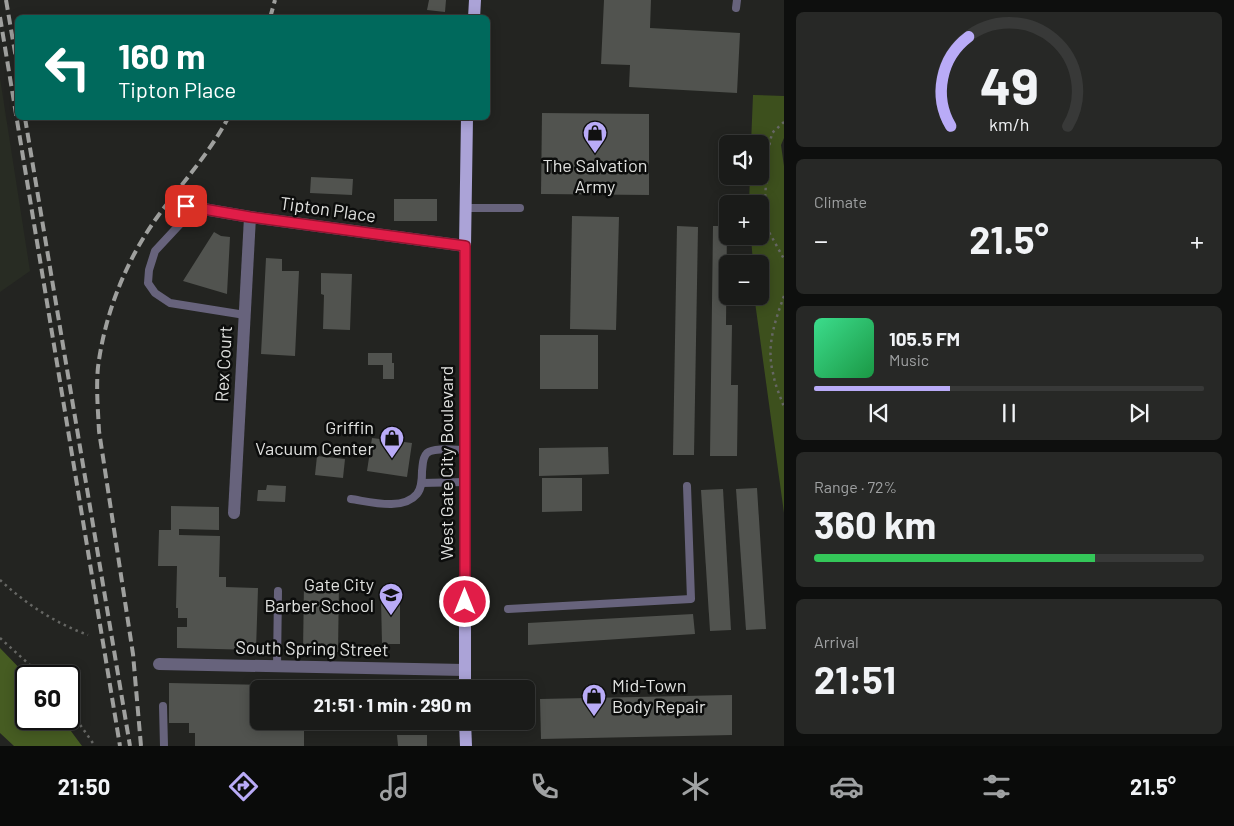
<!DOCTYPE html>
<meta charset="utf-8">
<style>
:root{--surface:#1a1b19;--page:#272826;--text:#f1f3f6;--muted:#9fa1a2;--line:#383938;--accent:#b9abf7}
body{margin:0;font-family:Barlow,sans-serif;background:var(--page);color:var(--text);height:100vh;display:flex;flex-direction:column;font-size:19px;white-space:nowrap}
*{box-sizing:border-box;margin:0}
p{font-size:16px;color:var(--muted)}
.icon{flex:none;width:28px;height:28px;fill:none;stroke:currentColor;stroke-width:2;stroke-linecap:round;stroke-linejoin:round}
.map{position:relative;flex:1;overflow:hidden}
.sheet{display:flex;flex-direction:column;gap:12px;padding:12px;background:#0e0f0e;width:450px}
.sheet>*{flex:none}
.hud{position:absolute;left:15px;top:15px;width:475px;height:105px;border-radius:8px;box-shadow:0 2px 12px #0003,0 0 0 1px var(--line);background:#00695c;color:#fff;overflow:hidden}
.tools{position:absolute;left:719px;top:135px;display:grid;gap:10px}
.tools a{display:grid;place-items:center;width:50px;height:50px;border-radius:8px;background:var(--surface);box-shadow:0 2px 12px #0003,0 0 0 1px var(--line);font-size:25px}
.speed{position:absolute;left:15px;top:665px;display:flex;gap:10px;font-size:25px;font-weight:700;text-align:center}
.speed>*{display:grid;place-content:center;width:65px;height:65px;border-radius:50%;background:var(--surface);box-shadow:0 2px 12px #0003,0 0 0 1px var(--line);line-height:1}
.speed .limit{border:2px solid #111;border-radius:8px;background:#fff;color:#111}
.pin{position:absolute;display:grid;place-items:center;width:42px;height:42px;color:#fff;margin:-21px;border-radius:10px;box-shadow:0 2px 8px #0006}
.me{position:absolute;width:55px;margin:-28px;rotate:0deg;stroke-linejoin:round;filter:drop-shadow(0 0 4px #0008)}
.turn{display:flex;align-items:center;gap:18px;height:105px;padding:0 20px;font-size:22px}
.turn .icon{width:65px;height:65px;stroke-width:2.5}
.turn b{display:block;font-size:35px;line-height:42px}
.big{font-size:38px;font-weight:700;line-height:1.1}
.sheet .tile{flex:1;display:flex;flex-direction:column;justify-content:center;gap:8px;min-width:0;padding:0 18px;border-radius:8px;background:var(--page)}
.sheet .dial{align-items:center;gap:0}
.dial svg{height:130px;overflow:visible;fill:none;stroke:var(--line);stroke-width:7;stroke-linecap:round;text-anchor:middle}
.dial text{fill:var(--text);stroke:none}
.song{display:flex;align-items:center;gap:15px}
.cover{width:60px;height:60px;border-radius:8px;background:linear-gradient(135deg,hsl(150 70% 55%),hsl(140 70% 35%))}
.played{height:5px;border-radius:2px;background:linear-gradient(90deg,var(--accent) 35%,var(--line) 35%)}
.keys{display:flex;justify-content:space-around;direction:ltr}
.heat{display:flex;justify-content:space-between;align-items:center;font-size:28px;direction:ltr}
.charge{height:8px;border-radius:4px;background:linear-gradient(90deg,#34c759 72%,var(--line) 0)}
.trip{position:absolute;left:250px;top:680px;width:285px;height:50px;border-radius:8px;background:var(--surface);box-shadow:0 2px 12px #0003,0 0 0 1px var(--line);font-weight:700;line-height:50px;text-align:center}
.dock{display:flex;height:80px;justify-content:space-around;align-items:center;background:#0a0b0a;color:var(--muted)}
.dock .icon{width:35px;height:35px}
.dock .current{color:var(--accent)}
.dock b{font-size:22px;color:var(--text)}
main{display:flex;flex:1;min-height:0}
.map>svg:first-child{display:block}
.built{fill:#282c23}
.green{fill:#3d501d}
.forest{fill:#465c22}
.building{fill:#51534f}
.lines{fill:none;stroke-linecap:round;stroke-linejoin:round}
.path{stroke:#666764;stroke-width:2.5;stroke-dasharray:2.5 4;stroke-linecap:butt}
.service{stroke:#67637c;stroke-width:8}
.minor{stroke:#67637c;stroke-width:12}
.primary{stroke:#aba3d7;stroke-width:12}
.rail{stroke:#9fa09e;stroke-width:4;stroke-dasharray:10 5;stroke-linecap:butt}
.route-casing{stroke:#92132f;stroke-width:12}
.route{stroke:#e11d48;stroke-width:9}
.labels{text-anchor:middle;stroke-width:5;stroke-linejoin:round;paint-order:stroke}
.poi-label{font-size:18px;fill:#e0e1df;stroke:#0c0d0c;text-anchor:end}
.street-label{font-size:18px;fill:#e0e1df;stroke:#0c0d0c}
</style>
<main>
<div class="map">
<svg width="784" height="746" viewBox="0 0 784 746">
<rect width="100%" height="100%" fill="#232421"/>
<path class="built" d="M0 78 30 271 0 292Z"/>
<path class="green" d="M753 95 784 96V138L781 145 784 166V513L755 302V296H760V264H753L751 236H760V204H749L750 176H760V144H751Z"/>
<path class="forest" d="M0 648 27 676H26V719H62L82 746H14L0 733Z"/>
<g class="building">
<path d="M429 0H446L445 12 427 10Z"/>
<path d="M604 0H651L650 28 740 33 737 93 629 87 630 65 601 64Z"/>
<path d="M542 113 649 114V195L541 194Z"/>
<path d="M311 177 353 179 352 195 310 193Z"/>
<rect x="394" y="199" width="43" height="22"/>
<path d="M572 216 619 217 616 330 570 329Z"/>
<path d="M677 226 698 227 694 455H673Z"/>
<path d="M713 226H727L726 325H732L731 385H738L737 456H710Z"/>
<path d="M214 232 221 236 230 237 227 294 183 281Z"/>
<path d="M266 258 282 259V271H299L295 356 261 354Z"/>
<path d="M321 273 352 274 350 330 323 329 324 295 321 294Z"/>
<rect x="540" y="335" width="58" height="54"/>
<path d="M368 353H392V363H394V379H383V365H368Z"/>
<path d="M372 438 412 443 407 477 367 471Z"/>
<path d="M608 447 609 474 539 476V448Z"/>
<path d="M317 456 345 459 343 478 315 475Z"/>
<path d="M542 478H582V511L542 512Z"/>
<path d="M267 485 286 486 285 502 257 501 258 490H266Z"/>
<path d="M757 488 766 629 746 630 736 489Z"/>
<path d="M723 489 731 630 710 631 701 490Z"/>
<path d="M171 506 219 507V530L179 529V535L220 536 219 577H226V587L258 588 256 650 177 648V627H187V618H178V608H176L177 566H158L159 530H171Z"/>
<path d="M304 583 339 584 338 652H303Z"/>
<path d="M381 599H400V644H382Z"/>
<path d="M693 614 695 634 528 645V623Z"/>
<path d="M169 683 270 685V689H259V721H304V746H195V733H189V723H169Z"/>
<path d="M732 695V735L541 739 540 699Z"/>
<path d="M397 735H427V746H398Z"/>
</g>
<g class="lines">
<g class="path">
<path d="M784 122 772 133 769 147 764 210 769 232 784 259"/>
<path d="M784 296C775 321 766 346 773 373 775 385 780 396 784 407"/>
<path d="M0 580C26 604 55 623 88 635"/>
<path d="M0 638 31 666 40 676"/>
<path d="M69 709 95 746"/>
</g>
<g class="service">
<path d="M736 8 737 0"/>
<path d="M195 208 155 251 149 270 148 283 155 293 170 303 245 315"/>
<path d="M466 208H520"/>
<path d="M422 483 465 482"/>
<path d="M351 499C371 502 403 511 417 494 422 488 422 479 422 471 423 465 422 458 427 453 434 447 456 450 465 450"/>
<path d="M508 609 691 599 687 486"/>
<path d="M277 666 278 591"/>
<path d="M163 706 164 746"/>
</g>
<g class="minor">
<path d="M186 206 250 217 465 246"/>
<path d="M234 513 250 217"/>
<path d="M159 664 464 670"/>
</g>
<g class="primary">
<path d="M474 18 475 0"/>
<path d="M465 689V246L467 118"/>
<path d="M465 721 466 746"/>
</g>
<g class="rail">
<path d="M6 0 18 70"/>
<path d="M0 17 120 746"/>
<path d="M270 18 275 0"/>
<path d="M25 118 130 746"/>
<path d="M141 746 133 654 99 431C98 410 96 388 98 367 105 313 126 260 158 216 182 183 209 154 228 118"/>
</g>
</g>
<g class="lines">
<defs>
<path id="route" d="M186 206 250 217 465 246V602"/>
</defs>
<use href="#route" class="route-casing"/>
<use href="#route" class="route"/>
</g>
<defs>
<symbol id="shop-pin" viewBox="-11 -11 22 30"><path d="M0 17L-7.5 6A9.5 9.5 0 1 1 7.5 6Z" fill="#b9abf7" stroke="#0c0d0c"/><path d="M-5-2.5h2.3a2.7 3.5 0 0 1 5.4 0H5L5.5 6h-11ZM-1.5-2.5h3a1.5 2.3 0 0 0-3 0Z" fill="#111"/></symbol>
<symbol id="school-pin" viewBox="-11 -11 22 30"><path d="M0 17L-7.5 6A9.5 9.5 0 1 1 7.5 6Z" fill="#b9abf7" stroke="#0c0d0c"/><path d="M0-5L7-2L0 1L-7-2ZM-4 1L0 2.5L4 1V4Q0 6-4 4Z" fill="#111"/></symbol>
</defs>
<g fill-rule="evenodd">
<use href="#shop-pin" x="581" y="119" width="28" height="38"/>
<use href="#shop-pin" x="378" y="424" width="28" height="38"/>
<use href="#school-pin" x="377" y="581" width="28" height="38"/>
<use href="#shop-pin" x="580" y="682" width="28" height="38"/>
</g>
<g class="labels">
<g class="poi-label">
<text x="595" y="172" text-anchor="middle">The Salvation<tspan x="595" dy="21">Army</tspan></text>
<text x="374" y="434">Griffin<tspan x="374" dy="21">Vacuum Center</tspan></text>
<text x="374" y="591">Gate City<tspan x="374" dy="21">Barber School</tspan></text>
<text x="612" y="692" text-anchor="start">Mid-Town<tspan x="612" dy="21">Body Repair</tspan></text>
</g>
<g class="street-label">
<text transform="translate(328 210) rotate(8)" y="6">Tipton Place</text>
<text transform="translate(224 364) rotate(-87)" y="6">Rex Court</text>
<text transform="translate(447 463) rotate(-90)" y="6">West Gate City Boulevard</text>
<text transform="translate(312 649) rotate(1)" y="6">South Spring Street</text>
</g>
</g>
</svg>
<div class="tools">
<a><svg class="icon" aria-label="sound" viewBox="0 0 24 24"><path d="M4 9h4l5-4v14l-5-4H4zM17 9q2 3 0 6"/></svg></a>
<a>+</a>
<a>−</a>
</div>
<div class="speed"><div class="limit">60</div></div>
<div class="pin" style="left:186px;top:206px;background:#d93025"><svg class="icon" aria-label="arrive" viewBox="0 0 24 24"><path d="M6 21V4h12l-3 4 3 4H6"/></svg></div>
<svg class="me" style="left:465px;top:602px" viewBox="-20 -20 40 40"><circle r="17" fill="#e11d48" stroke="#fff" stroke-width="3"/><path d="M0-11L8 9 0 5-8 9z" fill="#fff"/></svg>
<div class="trip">21:51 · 1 min · 290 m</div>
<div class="hud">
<div class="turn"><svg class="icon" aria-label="left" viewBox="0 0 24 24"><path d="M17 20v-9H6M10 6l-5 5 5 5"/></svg><div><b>160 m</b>Tipton Place</div></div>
</div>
</div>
<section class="sheet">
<div class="tile dial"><svg viewBox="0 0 100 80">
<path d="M14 69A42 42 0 1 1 86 69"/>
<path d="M14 69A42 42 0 0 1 25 14" stroke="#b9abf7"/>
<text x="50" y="56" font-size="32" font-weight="700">49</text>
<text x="50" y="72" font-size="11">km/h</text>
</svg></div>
<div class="tile"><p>Climate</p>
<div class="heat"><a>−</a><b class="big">21.5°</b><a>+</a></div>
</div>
<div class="tile">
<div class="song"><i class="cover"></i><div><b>105.5 FM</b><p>Music</p></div></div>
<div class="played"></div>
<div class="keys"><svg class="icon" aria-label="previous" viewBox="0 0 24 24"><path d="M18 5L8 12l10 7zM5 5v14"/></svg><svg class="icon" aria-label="pause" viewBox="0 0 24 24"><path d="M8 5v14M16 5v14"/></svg><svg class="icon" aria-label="next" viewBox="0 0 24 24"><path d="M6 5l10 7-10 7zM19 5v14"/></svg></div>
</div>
<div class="tile"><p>Range · 72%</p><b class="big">360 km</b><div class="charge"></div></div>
<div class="tile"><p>Arrival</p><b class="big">21:51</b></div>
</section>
</main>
<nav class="dock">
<b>21:50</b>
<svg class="icon current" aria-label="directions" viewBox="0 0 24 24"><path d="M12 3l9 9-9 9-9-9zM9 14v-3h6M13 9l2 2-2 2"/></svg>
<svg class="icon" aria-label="music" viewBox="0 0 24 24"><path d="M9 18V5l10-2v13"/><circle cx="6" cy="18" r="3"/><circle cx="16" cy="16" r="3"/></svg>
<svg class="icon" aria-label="phone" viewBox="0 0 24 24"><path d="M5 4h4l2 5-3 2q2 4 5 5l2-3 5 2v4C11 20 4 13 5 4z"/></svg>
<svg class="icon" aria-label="climate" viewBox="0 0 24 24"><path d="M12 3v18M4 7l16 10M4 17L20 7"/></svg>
<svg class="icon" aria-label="car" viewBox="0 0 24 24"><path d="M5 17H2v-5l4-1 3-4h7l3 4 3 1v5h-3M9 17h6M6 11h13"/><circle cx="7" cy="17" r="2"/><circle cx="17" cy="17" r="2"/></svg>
<svg class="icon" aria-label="filters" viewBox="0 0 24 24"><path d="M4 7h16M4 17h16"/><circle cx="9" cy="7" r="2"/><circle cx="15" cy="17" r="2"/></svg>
<b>21.5°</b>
</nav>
